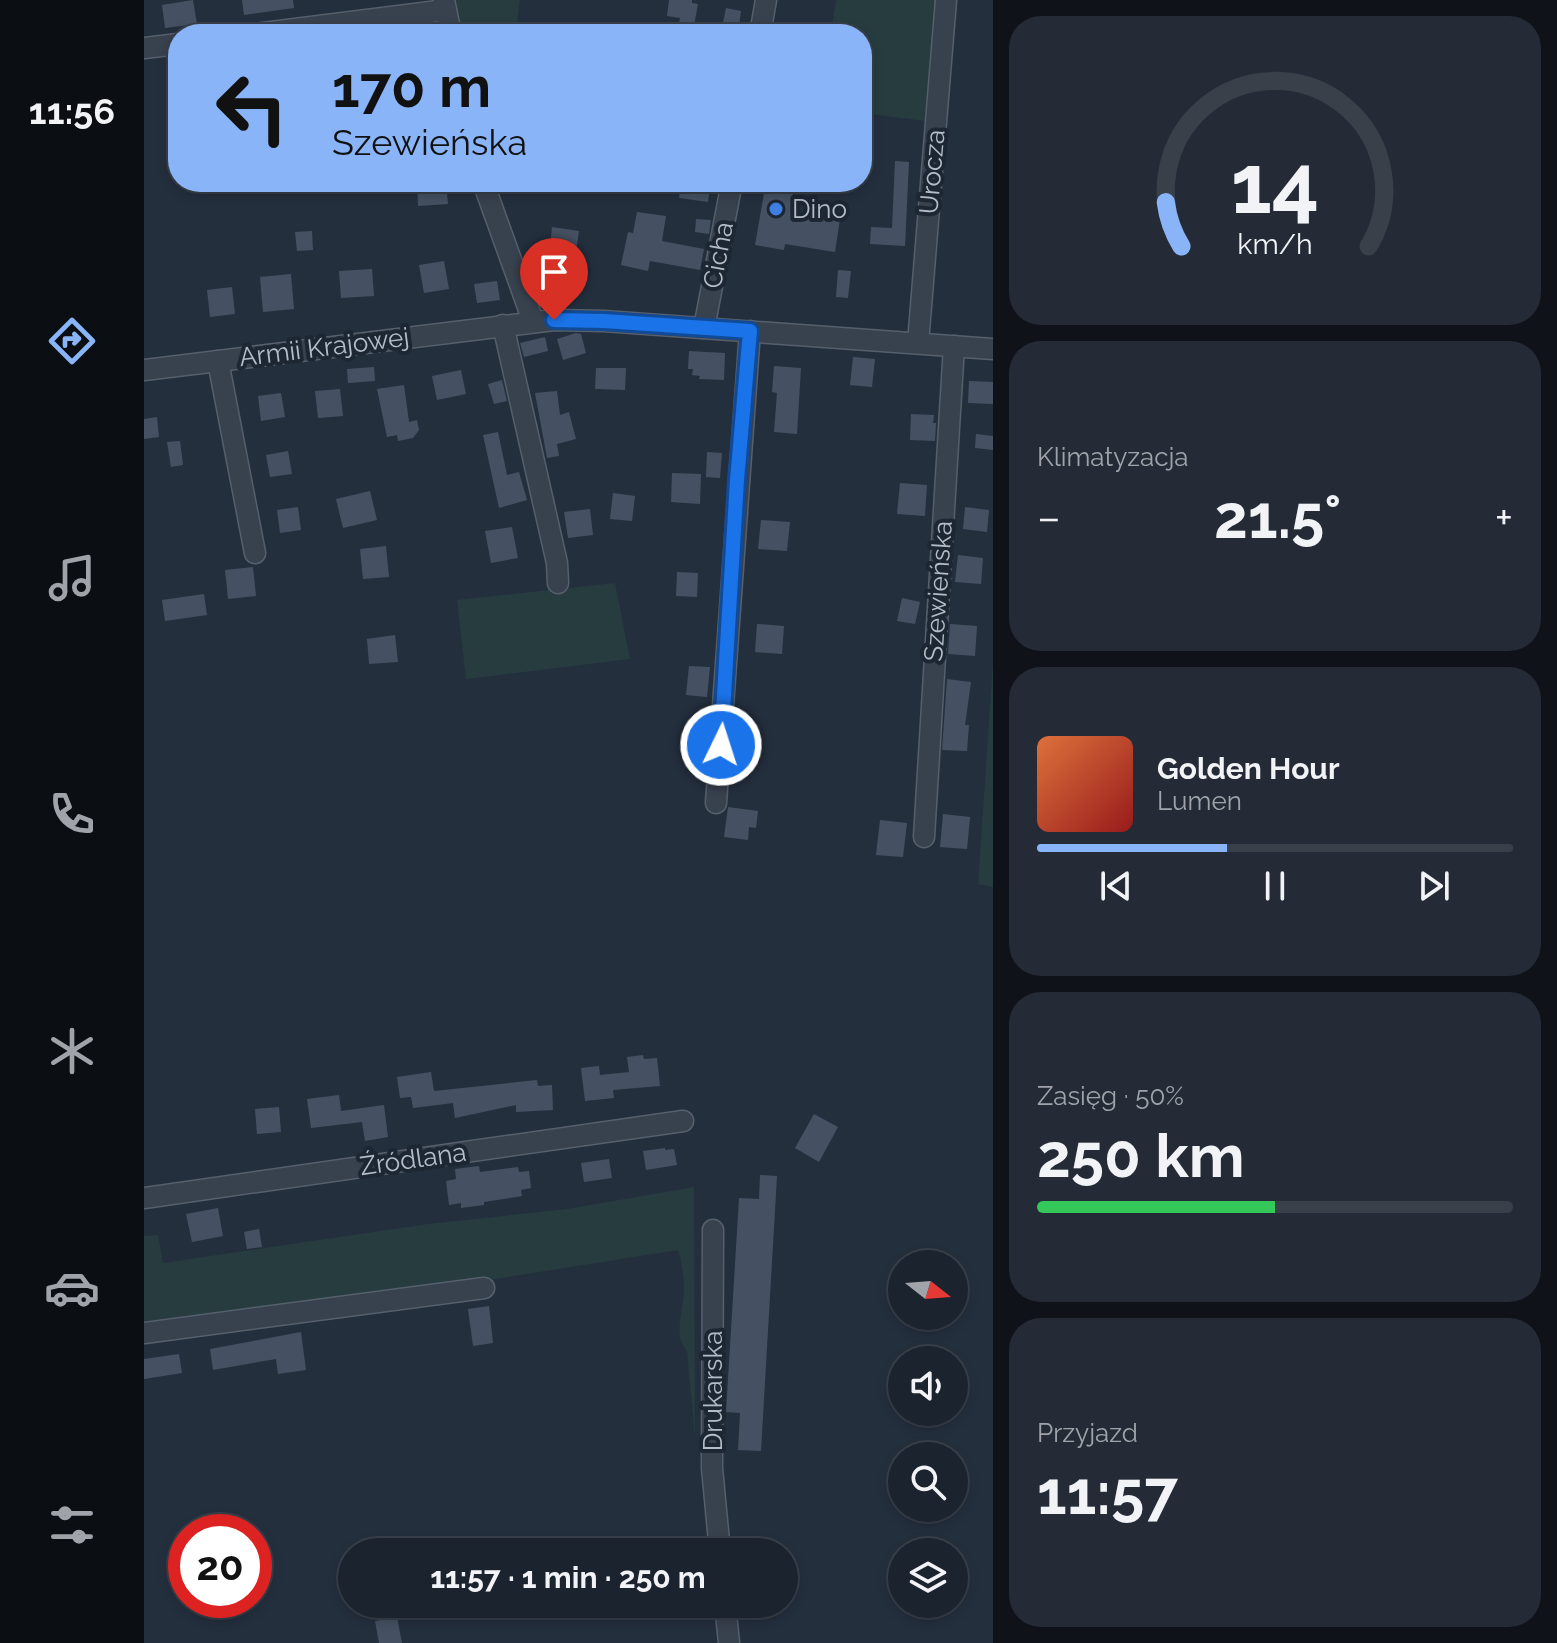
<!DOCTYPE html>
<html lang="pl">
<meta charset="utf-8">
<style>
:root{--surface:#1b232e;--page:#242b36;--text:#f1f3f6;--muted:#a0a4aa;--line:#39404a;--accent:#8ab4f8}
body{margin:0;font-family:Raleway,sans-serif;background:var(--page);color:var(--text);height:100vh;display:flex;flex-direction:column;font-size:30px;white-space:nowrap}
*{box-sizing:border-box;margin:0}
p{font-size:26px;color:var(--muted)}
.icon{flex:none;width:44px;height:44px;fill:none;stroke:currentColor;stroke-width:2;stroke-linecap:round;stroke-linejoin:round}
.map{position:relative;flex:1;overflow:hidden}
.drawer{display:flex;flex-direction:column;gap:16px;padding:16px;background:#0f1319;width:564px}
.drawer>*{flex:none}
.banner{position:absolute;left:24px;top:24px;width:704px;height:168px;border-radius:32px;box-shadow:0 4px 12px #0003,0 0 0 2px var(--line);background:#8ab4f8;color:#111;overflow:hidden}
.needle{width:52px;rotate:107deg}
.fabs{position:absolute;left:744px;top:1250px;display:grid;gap:16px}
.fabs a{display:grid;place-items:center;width:80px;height:80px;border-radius:50%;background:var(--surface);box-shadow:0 4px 12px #0003,0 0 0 2px var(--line);font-size:40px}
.speed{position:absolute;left:24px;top:1514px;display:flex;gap:16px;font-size:40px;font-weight:700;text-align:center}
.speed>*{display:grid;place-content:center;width:104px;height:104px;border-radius:50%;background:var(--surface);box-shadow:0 4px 12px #0003,0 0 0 2px var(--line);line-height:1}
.speed .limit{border:12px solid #d22;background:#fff;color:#111}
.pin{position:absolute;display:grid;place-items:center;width:68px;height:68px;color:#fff;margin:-82px -34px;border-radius:50% 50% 50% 0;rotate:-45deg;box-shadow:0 0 8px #0007}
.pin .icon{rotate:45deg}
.me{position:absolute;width:88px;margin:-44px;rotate:4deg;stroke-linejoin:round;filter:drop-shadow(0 0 6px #0008)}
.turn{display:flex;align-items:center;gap:28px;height:168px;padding:0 32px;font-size:36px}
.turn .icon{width:104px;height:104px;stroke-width:2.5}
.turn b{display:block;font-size:56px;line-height:68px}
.big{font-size:60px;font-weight:700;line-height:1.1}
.drawer .tile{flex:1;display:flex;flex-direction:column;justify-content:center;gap:12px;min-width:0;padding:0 28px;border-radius:32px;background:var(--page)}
.drawer .dial{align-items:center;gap:0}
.dial svg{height:208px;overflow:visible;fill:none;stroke:var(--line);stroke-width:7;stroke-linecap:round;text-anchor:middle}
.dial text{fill:var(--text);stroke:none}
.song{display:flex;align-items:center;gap:24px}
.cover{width:96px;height:96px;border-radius:12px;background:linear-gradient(135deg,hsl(20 70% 55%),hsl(0 70% 35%))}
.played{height:8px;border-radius:4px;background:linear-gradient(90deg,var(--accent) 40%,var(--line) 40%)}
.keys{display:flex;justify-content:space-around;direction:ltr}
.heat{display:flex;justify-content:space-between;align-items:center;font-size:44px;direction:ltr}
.charge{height:12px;border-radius:6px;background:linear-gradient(90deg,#34c759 50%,var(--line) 0)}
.trip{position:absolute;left:194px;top:1538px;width:460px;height:80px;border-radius:40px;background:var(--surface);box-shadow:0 4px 12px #0003,0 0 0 2px var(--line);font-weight:700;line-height:80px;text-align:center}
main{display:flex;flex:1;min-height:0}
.menu{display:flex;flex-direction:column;width:144px;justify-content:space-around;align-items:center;background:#0b0e12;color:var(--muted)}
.menu .icon{width:56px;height:56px}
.menu .current{color:var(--accent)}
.menu b{font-size:36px;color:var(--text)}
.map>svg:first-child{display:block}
.green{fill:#263c3f}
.building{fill:#455162}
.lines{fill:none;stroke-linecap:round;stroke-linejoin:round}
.minor-casing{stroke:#565f6c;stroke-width:23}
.minor{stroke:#38414e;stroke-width:20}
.route-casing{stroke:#114b97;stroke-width:20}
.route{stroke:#1a73e8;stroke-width:14}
.shop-dot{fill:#3f7fe0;stroke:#1d2633;stroke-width:3}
.labels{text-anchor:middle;stroke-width:8;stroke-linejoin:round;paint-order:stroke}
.street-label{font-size:26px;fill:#b4bcc9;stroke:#1d2633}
.poi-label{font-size:26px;fill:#b4bcc9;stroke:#1d2633;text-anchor:start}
</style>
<main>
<nav class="menu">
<b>11:56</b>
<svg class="icon current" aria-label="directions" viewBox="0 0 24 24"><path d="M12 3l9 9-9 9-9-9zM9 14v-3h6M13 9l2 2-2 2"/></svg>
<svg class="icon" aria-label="music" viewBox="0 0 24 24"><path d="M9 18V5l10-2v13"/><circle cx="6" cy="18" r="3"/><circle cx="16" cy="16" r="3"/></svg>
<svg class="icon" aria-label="phone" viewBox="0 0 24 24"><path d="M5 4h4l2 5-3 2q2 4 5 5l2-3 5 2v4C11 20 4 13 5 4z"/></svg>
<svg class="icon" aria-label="climate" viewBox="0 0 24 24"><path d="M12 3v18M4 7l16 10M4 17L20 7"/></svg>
<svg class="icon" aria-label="car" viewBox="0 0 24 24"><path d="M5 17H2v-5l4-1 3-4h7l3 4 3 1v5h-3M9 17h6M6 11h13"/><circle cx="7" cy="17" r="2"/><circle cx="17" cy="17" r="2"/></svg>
<svg class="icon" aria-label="filters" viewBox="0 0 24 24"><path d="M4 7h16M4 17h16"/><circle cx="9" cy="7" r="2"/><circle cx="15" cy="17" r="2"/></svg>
</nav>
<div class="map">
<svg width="849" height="1643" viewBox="0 0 849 1643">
<rect width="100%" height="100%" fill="#242f3e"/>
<g class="green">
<path d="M307 0H376L373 24 428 34H314Z"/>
<path d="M692 0H792L781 121 718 113V34H687Z"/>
<path d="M471 583 486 659 322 679 313 600Z"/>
<path d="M849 663V887L834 884Z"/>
<path d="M550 1187 551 1437 543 1351C528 1335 540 1309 540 1289 540 1276 538 1263 534 1250L232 1298 0 1329V1236L14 1235 19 1263 284 1224 423 1209Z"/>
</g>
<g class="building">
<path d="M49 0 53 24 21 28 18 5Z"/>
<path d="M98 0H149L150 8 100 15Z"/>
<path d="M525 0H548V3L554 4 550 26 535 23 536 18 523 16Z"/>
<path d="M582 8 597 11 595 26 579 23Z"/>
<path d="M751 161 765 162 761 246 726 244 727 227 748 228Z"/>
<path d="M273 182H302L304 204 274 206Z"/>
<path d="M537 182H564V187L566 188 564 202 535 198Z"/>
<path d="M622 182H651L646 211 696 219 691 252 641 244 640 250 611 245Z"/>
<path d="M493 212 522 216 518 241 560 249 556 270 506 261 504 271 477 265 484 232 489 233Z"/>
<path d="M552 219 567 220 565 234 551 232Z"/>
<path d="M408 227 435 231 432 252 406 248Z"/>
<path d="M168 231 169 250 153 251 151 232Z"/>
<path d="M300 261 305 289 280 293 275 265Z"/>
<path d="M228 269 230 296 197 298 195 271Z"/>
<path d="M694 270 707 271 704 298 692 297Z"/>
<path d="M147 274 150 309 119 312 116 277Z"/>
<path d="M353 281 356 300 333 303 330 284Z"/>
<path d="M88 287 91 314 66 317 63 290Z"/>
<path d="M432 333 437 334 442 353 419 360 413 339Z"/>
<path d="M401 337 404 351 380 357 376 343Z"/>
<path d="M545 351 581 353 580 380 555 379 556 376 548 375 549 369H544Z"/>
<path d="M709 357 731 359 728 387 706 385Z"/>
<path d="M630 366 657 368 653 434 630 432 633 393 628 392Z"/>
<path d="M230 367 231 381 204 383 203 369Z"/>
<path d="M452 368H482L481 390 451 389Z"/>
<path d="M317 370 322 394 293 400 288 376Z"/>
<path d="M358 380 363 401 350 404 344 384Z"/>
<path d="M825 381 849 382V404L824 403Z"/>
<path d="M260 385 265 422 273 420 275 430 269 438 254 441 253 435 243 437 233 389Z"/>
<path d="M196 389 199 416 174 418 171 391Z"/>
<path d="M413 391 416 415 425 412 432 439 413 444 415 456 403 458 391 393Z"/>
<path d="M137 393 141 417 117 421 114 396Z"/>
<path d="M767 414 790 415 789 423H792L791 441 766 440Z"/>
<path d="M13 417 15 437 0 439V419Z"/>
<path d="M354 432 363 475 375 472 383 500 355 508 339 435Z"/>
<path d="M832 434 849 436V450L831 448Z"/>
<path d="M36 441 39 465 27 467 23 442Z"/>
<path d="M144 451 148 474 126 477 122 455Z"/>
<path d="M563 452 578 453 576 478 562 477Z"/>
<path d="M528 473 557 474 556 504 527 502Z"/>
<path d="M756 483 783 485 781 516 753 514Z"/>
<path d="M226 491 233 520 199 528 192 499Z"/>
<path d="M469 493 491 496 488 521 466 519Z"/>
<path d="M154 507 157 530 136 533 133 510Z"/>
<path d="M821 507 845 510 843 532 819 529Z"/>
<path d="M446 509 449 535 424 538 420 512Z"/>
<path d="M617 520 646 522 643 551 614 549Z"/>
<path d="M368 527 374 558 347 563 341 531Z"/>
<path d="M242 546 245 577 219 579 216 549Z"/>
<path d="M814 555 839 558 837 584 811 582Z"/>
<path d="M109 567 112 596 84 599 81 570Z"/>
<path d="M533 572 554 573 553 597 532 596Z"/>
<path d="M60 594 63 615 21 621 18 600Z"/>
<path d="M758 598 776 602 771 624 753 621Z"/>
<path d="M613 624 640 626 638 654 611 652Z"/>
<path d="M806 624 833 626 831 656 804 654Z"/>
<path d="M251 635 254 662 225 664 223 639Z"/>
<path d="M545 666 566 667 563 697 542 695Z"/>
<path d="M803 679 827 682 821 725H825L823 751 798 750Z"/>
<path d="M584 807 614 811 612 828 605 827 604 840 580 837Z"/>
<path d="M799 814 826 817 823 849 796 847Z"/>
<path d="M736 820 763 823 759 857 732 855Z"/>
<path d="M499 1055 500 1059 513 1058 516 1086 469 1090 470 1098 441 1101 437 1068 455 1066 456 1075 485 1072 483 1057Z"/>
<path d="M287 1072 290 1091 393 1080 394 1086 408 1085 409 1110 372 1112V1105L311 1118 309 1103 269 1108 267 1097 256 1098 253 1077Z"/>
<path d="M195 1095 197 1111 240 1105 244 1137 221 1141 218 1122 167 1128 163 1099Z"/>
<path d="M135 1107 137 1132 113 1134 111 1109Z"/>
<path d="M670 1114 694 1127 675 1162 651 1148Z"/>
<path d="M521 1148V1150L530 1149 533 1165 502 1170 499 1151Z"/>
<path d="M465 1159 468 1178 440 1182 437 1163Z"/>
<path d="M335 1166 336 1172 374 1167 375 1172 385 1171 387 1188 377 1190 378 1196 340 1202V1205L317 1208V1203L305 1205 302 1181 312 1179 311 1169Z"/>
<path d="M616 1175 633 1176 617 1451 594 1450 596 1413 582 1412 595 1198 615 1199Z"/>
<path d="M74 1208 79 1236 48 1242 42 1214Z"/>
<path d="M115 1229 118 1247 103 1249 100 1232Z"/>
<path d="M345 1306 349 1343 329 1346 324 1309Z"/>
<path d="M157 1332 162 1370 134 1374 132 1359 69 1370 66 1349Z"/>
<path d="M35 1354 38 1373 0 1379V1359Z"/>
<path d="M253 1617 258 1643H235L231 1621Z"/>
</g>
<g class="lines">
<defs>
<g id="minor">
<path d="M300 0 307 34"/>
<path d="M110 34 302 10"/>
<path d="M616 34 622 0"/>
<path d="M0 48 34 44"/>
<path d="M339 182 389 321"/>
<path d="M359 325 413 563 414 583"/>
<path d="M560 328 588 182"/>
<path d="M774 343 802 0"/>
<path d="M74 361 111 553"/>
<path d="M0 370 410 320 460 321 849 349"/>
<path d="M572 803 606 331"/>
<path d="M780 837 810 346"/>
<path d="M0 1198 539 1121"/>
<path d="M569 1230 568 1468 576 1552"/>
<path d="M0 1333 340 1288"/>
<path d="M581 1604 585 1643"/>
</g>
</defs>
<use href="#minor" class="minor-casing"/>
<use href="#minor" class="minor"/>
</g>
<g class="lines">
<defs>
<path id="route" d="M410 320 460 321 606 331 593 480 577 745"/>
</defs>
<use href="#route" class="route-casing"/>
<use href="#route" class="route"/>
</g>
<circle class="shop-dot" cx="632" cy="209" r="8"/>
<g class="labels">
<g class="street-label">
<text transform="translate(788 172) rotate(-85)" y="9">Urocza</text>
<text transform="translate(574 255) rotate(-79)" y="9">Cicha</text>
<text transform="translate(180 347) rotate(-7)" y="9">Armii Krajowej</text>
<text transform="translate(794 591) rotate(-86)" y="9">Szewieńska</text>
<text transform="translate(269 1159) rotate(-8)" y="9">Źródlana</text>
<text transform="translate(569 1391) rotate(-90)" y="9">Drukarska</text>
</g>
<g class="poi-label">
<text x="648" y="218">Dino</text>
</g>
</g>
</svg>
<div class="fabs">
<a><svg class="needle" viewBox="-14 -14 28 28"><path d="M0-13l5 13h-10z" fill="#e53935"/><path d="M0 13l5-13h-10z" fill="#a0a4aa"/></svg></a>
<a><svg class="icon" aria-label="sound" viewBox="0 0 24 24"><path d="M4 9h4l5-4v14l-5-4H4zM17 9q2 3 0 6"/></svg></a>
<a><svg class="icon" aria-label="search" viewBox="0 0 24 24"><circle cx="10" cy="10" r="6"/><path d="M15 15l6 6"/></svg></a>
<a><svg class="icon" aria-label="layers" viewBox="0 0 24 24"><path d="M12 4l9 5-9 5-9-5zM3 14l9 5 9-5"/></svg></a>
</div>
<div class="speed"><div class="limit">20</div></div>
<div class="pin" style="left:410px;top:320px;background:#d93025"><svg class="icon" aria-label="arrive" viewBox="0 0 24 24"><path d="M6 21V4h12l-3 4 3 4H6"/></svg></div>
<svg class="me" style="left:577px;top:745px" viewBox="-20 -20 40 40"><circle r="17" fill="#1a73e8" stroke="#fff" stroke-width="3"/><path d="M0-11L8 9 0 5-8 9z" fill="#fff"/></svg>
<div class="trip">11:57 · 1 min · 250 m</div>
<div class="banner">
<div class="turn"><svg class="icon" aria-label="left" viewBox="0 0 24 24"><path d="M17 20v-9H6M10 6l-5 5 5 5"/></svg><div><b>170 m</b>Szewieńska</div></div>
</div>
</div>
<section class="drawer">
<div class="tile dial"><svg viewBox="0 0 100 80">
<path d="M14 69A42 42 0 1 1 86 69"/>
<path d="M14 69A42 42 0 0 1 8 52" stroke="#8ab4f8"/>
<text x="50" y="56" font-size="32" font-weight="700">14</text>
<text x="50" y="72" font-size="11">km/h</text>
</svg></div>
<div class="tile"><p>Klimatyzacja</p>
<div class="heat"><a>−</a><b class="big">21.5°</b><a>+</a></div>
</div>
<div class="tile">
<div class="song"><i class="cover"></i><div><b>Golden Hour</b><p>Lumen</p></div></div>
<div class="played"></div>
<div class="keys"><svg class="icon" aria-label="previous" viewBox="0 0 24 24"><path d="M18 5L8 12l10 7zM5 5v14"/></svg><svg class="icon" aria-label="pause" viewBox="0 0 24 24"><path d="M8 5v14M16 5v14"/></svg><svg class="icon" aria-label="next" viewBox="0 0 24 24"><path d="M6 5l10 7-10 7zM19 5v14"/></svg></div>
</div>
<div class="tile"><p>Zasięg · 50%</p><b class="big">250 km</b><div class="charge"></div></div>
<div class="tile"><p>Przyjazd</p><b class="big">11:57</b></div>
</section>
</main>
